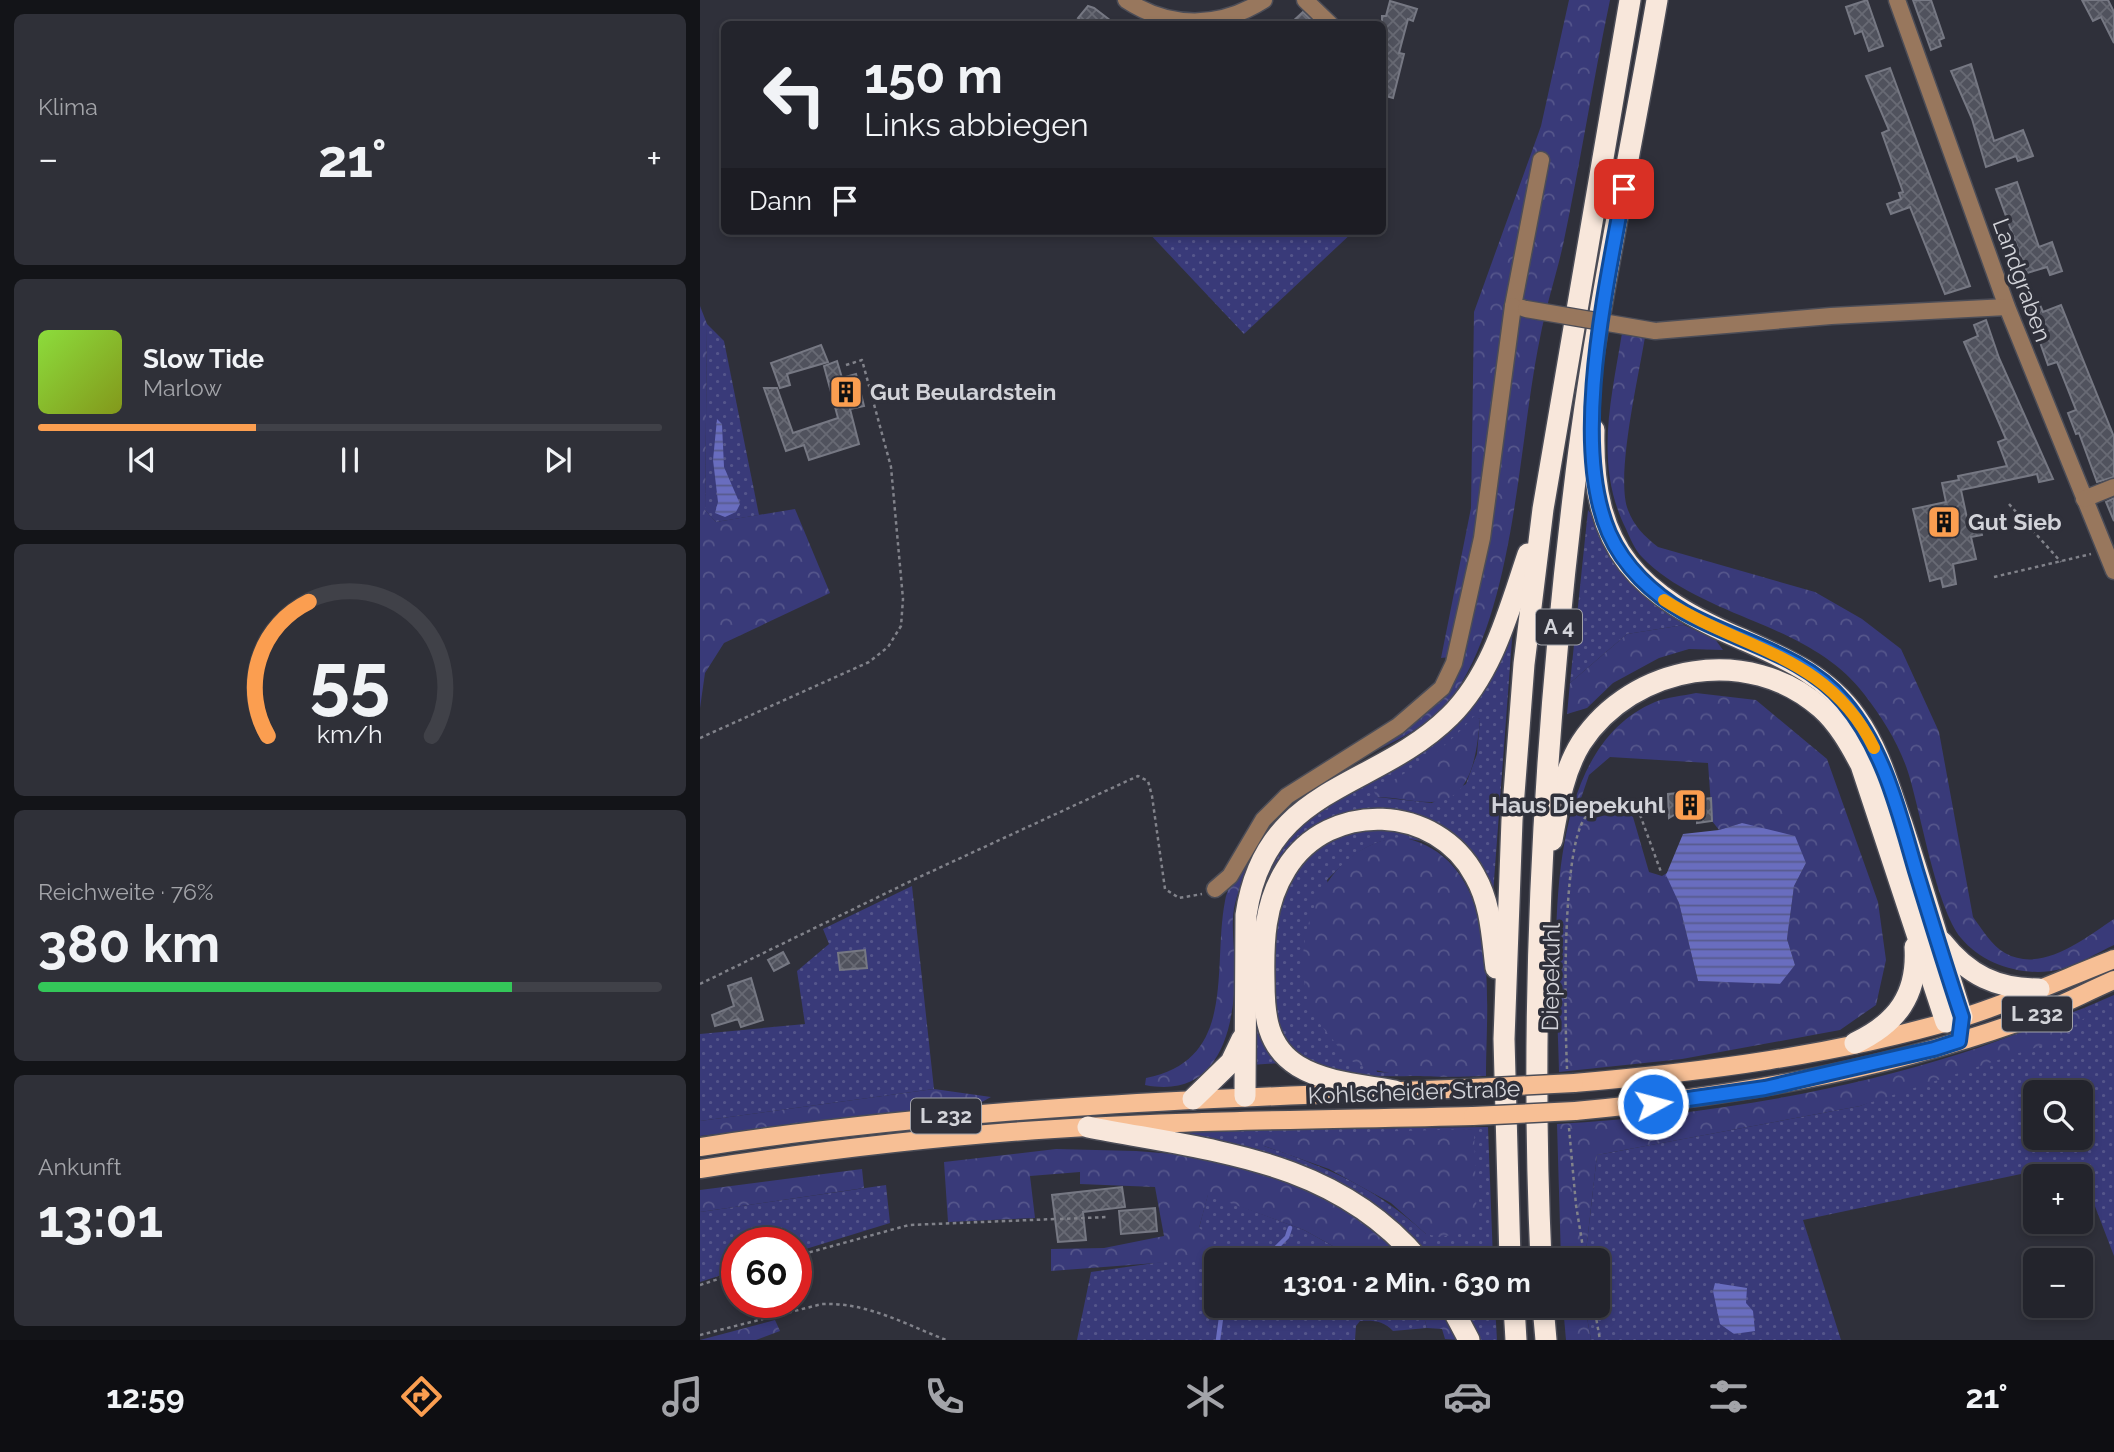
<!DOCTYPE html>
<html lang="de">
<meta charset="utf-8">
<style>
:root{--surface:#23242c;--page:#2f3038;--text:#f1f3f6;--muted:#a3a4a9;--line:#404148;--accent:#fb9e50}
body{margin:0;font-family:Raleway,sans-serif;background:var(--page);color:var(--text);height:100vh;display:flex;flex-direction:column;font-size:26px;white-space:nowrap}
*{box-sizing:border-box;margin:0}
p{font-size:23px;color:var(--muted)}
.icon{flex:none;width:38px;height:38px;fill:none;stroke:currentColor;stroke-width:2;stroke-linecap:round;stroke-linejoin:round}
.map{position:relative;flex:1;overflow:hidden}
.details{display:flex;flex-direction:column;gap:14px;padding:14px;background:#131418;width:700px}
.details>*{flex:none}
.banner{position:absolute;left:21px;top:21px;width:665px;height:214px;border-radius:10px;box-shadow:0 4px 10px #0003,0 0 0 2px var(--line);background:#23242c;color:var(--text);overflow:hidden}
.buttons{position:absolute;left:1323px;top:1080px;display:grid;gap:14px}
.buttons a{display:grid;place-items:center;width:70px;height:70px;border-radius:10px;background:var(--surface);box-shadow:0 4px 10px #0003,0 0 0 2px var(--line);font-size:35px}
.speed{position:absolute;left:21px;top:1227px;display:flex;gap:14px;font-size:35px;font-weight:700;text-align:center}
.speed>*{display:grid;place-content:center;width:91px;height:91px;border-radius:50%;background:var(--surface);box-shadow:0 4px 10px #0003,0 0 0 2px var(--line);line-height:1}
.speed .limit{border:10px solid #d22;background:#fff;color:#111}
.pin{position:absolute;display:grid;place-items:center;width:60px;height:60px;color:#fff;margin:-30px;border-radius:14px;box-shadow:0 4px 10px #0006}
.me{position:absolute;width:77px;margin:-38px;rotate:83deg;stroke-linejoin:round;filter:drop-shadow(0 0 5px #0008)}
.turn{display:flex;align-items:center;gap:24px;height:147px;padding:0 28px;font-size:32px}
.turn .icon{width:91px;height:91px;stroke-width:2.5}
.turn b{display:block;font-size:49px;line-height:60px}
.then{display:flex;align-items:center;height:66px;padding:0 28px;background:#0003;gap:14px;font-size:26px}
.big{font-size:52px;font-weight:700;line-height:1.1}
.details .card{flex:1;display:flex;flex-direction:column;justify-content:center;gap:10px;min-width:0;padding:0 24px;border-radius:10px;background:var(--page)}
.details .dial{align-items:center;gap:0}
.dial svg{height:182px;overflow:visible;fill:none;stroke:var(--line);stroke-width:7;stroke-linecap:round;text-anchor:middle}
.dial text{fill:var(--text);stroke:none}
.song{display:flex;align-items:center;gap:21px}
.cover{width:84px;height:84px;border-radius:10px;background:linear-gradient(135deg,hsl(90 70% 55%),hsl(70 70% 35%))}
.played{height:7px;border-radius:4px;background:linear-gradient(90deg,var(--accent) 35%,var(--line) 35%)}
.keys{display:flex;justify-content:space-around;direction:ltr}
.heat{display:flex;justify-content:space-between;align-items:center;font-size:38px;direction:ltr}
.charge{height:10px;border-radius:5px;background:linear-gradient(90deg,#34c759 76%,var(--line) 0)}
.trip{position:absolute;left:504px;top:1248px;width:406px;height:70px;border-radius:10px;background:var(--surface);box-shadow:0 4px 10px #0003,0 0 0 2px var(--line);font-weight:700;line-height:70px;text-align:center}
.menu{display:flex;height:112px;justify-content:space-around;align-items:center;background:#0e0e12;color:var(--muted)}
.menu .icon{width:49px;height:49px}
.menu .on{color:var(--accent)}
.menu b{font-size:32px;color:var(--text)}
main{display:flex;flex:1;min-height:0}
.map>svg:first-child{display:block}
.grass{fill:url(#grass-dots);fill-rule:evenodd}
.forest{fill:url(#forest-crowns);fill-rule:evenodd}
.water{fill:url(#water-rules)}
.lines{fill:none;stroke-linecap:round;stroke-linejoin:round}
.stream{stroke:#696dbf;stroke-width:4.5}
.building{fill:url(#building-cross-hatch);stroke:#767883;stroke-width:2}
.minor-casing{stroke:#4c4d57;stroke-width:19}
.major-casing{stroke:#4c4d57;stroke-width:21}
.highway-casing{stroke:#4c4d57;stroke-width:24}
.path{stroke:#81828a;stroke-width:2.5;stroke-dasharray:3.5 3.5;stroke-linecap:butt}
.minor{stroke:#98775d;stroke-width:16}
.major{stroke:#f7bf95;stroke-width:18}
.highway{stroke:#f8e7db;stroke-width:21}
.minor-bridge-casing{stroke:#4c4d57;stroke-width:19;stroke-linecap:butt}
.major-bridge-casing{stroke:#4c4d57;stroke-width:21;stroke-linecap:butt}
.minor-bridge{stroke:#98775d;stroke-width:16}
.major-bridge{stroke:#f7bf95;stroke-width:18}
.route-casing{stroke:#114b97;stroke-width:18}
.route{stroke:#1a73e8;stroke-width:12}
.slow{stroke:#f59e0b;stroke-width:12}
.labels{text-anchor:middle;stroke-width:7;stroke-linejoin:round;paint-order:stroke}
.shield{fill:#2f303a;stroke:#a1a2a9;stroke-width:2}
.shield-label{font-size:21px;font-weight:bold;fill:#d2d3d9}
.street-label{font-size:23px;fill:#d2d3d9;stroke:#2f303a}
.poi-label{font-size:23px;font-weight:bold;fill:#d2d3d9;stroke:#2f303a;text-anchor:start}
</style>
<main>
<section class="details">
<div class="card"><p>Klima</p>
<div class="heat"><a>−</a><b class="big">21°</b><a>+</a></div>
</div>
<div class="card">
<div class="song"><i class="cover"></i><div><b>Slow Tide</b><p>Marlow</p></div></div>
<div class="played"></div>
<div class="keys"><svg class="icon" aria-label="previous" viewBox="0 0 24 24"><path d="M18 5L8 12l10 7zM5 5v14"/></svg><svg class="icon" aria-label="pause" viewBox="0 0 24 24"><path d="M8 5v14M16 5v14"/></svg><svg class="icon" aria-label="next" viewBox="0 0 24 24"><path d="M6 5l10 7-10 7zM19 5v14"/></svg></div>
</div>
<div class="card dial"><svg viewBox="0 0 100 80">
<path d="M14 69A42 42 0 1 1 86 69"/>
<path d="M14 69A42 42 0 0 1 32 10" stroke="#fb9e50"/>
<text x="50" y="56" font-size="32" font-weight="700">55</text>
<text x="50" y="72" font-size="11">km/h</text>
</svg></div>
<div class="card"><p>Reichweite · 76%</p><b class="big">380 km</b><div class="charge"></div></div>
<div class="card"><p>Ankunft</p><b class="big">13:01</b></div>
</section>
<div class="map">
<svg width="1414" height="1340" viewBox="0 0 1414 1340">
<defs>
<pattern id="grass-dots" width="8" height="8" patternUnits="userSpaceOnUse" patternTransform="scale(1.75)"><rect width="8" height="8" fill="#393a79"/><path d="M2 2h.1M6 6h.1" fill="none" stroke="#55568b" stroke-width="1.8" stroke-linecap="round"/></pattern>
<pattern id="forest-crowns" width="20" height="18" patternUnits="userSpaceOnUse" patternTransform="scale(1.75)"><rect width="20" height="18" fill="#393a79"/><path d="M2 6a3 3 0 1 1 6 0M12 15a3 3 0 1 1 6 0" fill="none" stroke="#55568b"/></pattern>
<pattern id="water-rules" width="6" height="5" patternUnits="userSpaceOnUse" patternTransform="scale(1.75)"><rect width="6" height="5" fill="#696dbf"/><path d="M0 2.5h6" fill="none" stroke="#585b8d"/></pattern>
<pattern id="building-cross-hatch" width="8" height="8" patternUnits="userSpaceOnUse" patternTransform="scale(1.75)"><rect width="8" height="8" fill="#50525d"/><path d="M0 0l8 8M0 8l8-8" fill="none" stroke="#686a74"/></pattern>
</defs>
<rect width="100%" height="100%" fill="#2f303a"/>
<g class="grass">
<path d="M447 231H654L544 334Z"/>
<path d="M7 324 24 341 59 515 16 522 5 510Z"/>
<path d="M888 510 984 625 927 634 870 683Z"/>
<path d="M813 626 793 894 730 823 618 827 559 918 581 1063 551 1065 550 1001 558 890 583 842 607 817 713 753ZM774 717 780 719 777 754 766 784 732 803 677 797 748 746Z"/>
<path d="M679 827 707 831 721 841C678 832 656 851 627 880L677 1072 742 1075C702 1076 634 1082 601 1057 585 1046 578 1032 573 1013 571 1004 573 992 573 981 574 943 572 901 596 869 617 841 646 832 679 827Z"/>
<path d="M212 886 234 1089 0 1121V1034L105 1024 97 971 129 944 123 929Z"/>
<path d="M1414 995V1256L1378 1162 1103 1220 1141 1340H891L885 1306H898V1260H885L897 1155 1160 1106 1389 1014 1384 1008ZM1335 1092H1381V1138H1335Z"/>
<path d="M788 1127 793 1260H732L697 1227 476 1136V1131ZM773 1129 726 1234C673 1186 630 1169 564 1146Z"/>
<path d="M186 1185 190 1223 96 1252V1242H37V1270L0 1282V1212Z"/>
<path d="M508 1194 604 1230 658 1260H516V1306H721L727 1328 693 1331C684 1321 673 1320 660 1321L656 1326 655 1340H377L391 1272 490 1258H509L499 1228Z"/>
<path d="M762 1306H795L797 1340H778Z"/>
</g>
<g class="forest">
<path d="M869 0H910C893 81 880 164 863 245 856 276 846 306 840 338 818 445 816 600 756 692 735 725 691 743 657 760L694 734 759 656 741 658 771 508 774 312 841 126Z"/>
<path d="M0 306 7 324 5 510 16 522 95 509 130 593 24 643 5 673 0 708Z"/>
<path d="M922 333 945 337C939 375 915 477 928 510 934 526 944 536 958 547L1115 592 1162 619 1201 649 1239 732 1273 917C1282 929 1291 945 1305 953 1342 974 1385 938 1414 919V945C1397 953 1379 964 1361 969 1327 978 1284 966 1261 938 1236 907 1221 813 1208 772 1199 744 1182 717 1164 694 1138 659 1095 638 1056 622 1018 606 970 587 942 557 935 550 930 538 926 529 894 465 911 401 922 333Z"/>
<path d="M984 625 1015 639 1023 650 989 649 959 658 913 683 887 708 867 714 870 683 927 634Z"/>
<path d="M996 693 1056 700 1127 759 1178 902 1186 960 1176 1005 1140 1030 982 1059 859 1072C857 966 834 753 955 702 967 697 983 696 996 693ZM910 757 1008 763 1012 821 1019 830 1042 823 1106 863 1094 886 1087 939 1095 965 1080 983 998 981 979 903 967 873 962 876 949 872 933 817 923 811 894 818 876 813 889 775Z"/>
<path d="M774 716 780 719C777 750 773 803 730 802 712 802 695 797 676 797L674 791C717 767 741 753 774 716Z"/>
<path d="M560 835H565C556 857 540 881 535 904 530 924 535 949 535 970 535 1027 520 1100 445 1085L446 1078C538 1060 512 969 525 901 529 879 549 854 560 835Z"/>
<path d="M701 837C804 858 786 996 786 1076 748 1077 683 1080 650 1060 643 1055 638 1046 633 1040 622 1028 609 1011 606 994 592 928 628 844 701 837Z"/>
<path d="M1384 1008 1390 1014 1352 1042 1160 1106 897 1155 885 1260H861L857 1124C992 1116 1130 1095 1259 1054 1301 1041 1342 1023 1384 1008Z"/>
<path d="M234 1089 291 1097 280 1103 0 1136V1121Z"/>
<path d="M774 1129 777 1230 740 1237 726 1234 691 1203 629 1169 564 1146 557 1135Z"/>
<path d="M356 1149 436 1151 512 1157 602 1185 649 1208 707 1260H658L604 1230 508 1195 499 1228 515 1238 509 1259 351 1271V1249L404 1248 464 1236 455 1187 380 1184V1172L330 1176 335 1218 248 1222 244 1162Z"/>
<path d="M162 1169 164 1188 0 1212V1190Z"/>
<path d="M721 1306H743L760 1340 745 1339 742 1329 727 1328Z"/>
<path d="M863 1306H885L891 1340H866Z"/>
<path d="M75 1320 80 1331 56 1340H0Z"/>
</g>
<g class="water">
<path d="M17 419 22 424 24 467 40 504 36 512 25 517 15 513 18 502 13 460Z"/>
<path d="M1042 823 1095 836 1106 863 1094 886 1087 939 1095 965 1080 984 998 981 979 903 966 875 983 834 1019 830Z"/>
<path d="M1015 1283 1047 1288 1046 1303 1053 1311 1055 1331 1034 1334 1020 1324 1013 1291Z"/>
</g>
<g class="lines">
<g class="stream">
<path d="M564 1260 587 1237 590 1228"/>
<path d="M518 1340 522 1311 526 1306"/>
</g>
</g>
<g class="building">
<path d="M1167 0 1183 46 1169 51 1162 31 1155 34 1146 7Z"/>
<path d="M1213 0H1231L1244 38 1239 40 1241 46 1231 50Z"/>
<path d="M1382 0H1408L1414 12V43L1401 17 1393 21Z"/>
<path d="M690 1 717 9 713 21 708 19 699 53 704 54 693 98 682 95V16H686Z"/>
<path d="M388 6 394 8 415 24H386L378 18Z"/>
<path d="M603 12 615 24H590Z"/>
<path d="M1271 64 1294 141 1323 130 1333 156 1318 161 1316 156 1286 167 1272 119 1251 71Z"/>
<path d="M1190 68 1270 286 1245 294 1210 207 1191 214 1187 204 1201 199 1199 193 1203 192 1182 133 1189 130 1166 76Z"/>
<path d="M1317 182 1339 247 1352 242 1362 271 1350 275 1347 267 1327 273 1296 189Z"/>
<path d="M1340 305 1343 312 1361 305 1414 437V477L1397 482 1379 433 1376 434 1368 413 1376 410 1357 362 1348 365 1328 308Z"/>
<path d="M1286 320 1299 358 1353 479 1339 482 1337 474 1261 490 1268 523 1279 521 1282 535 1271 537 1276 559 1253 564 1256 584 1243 587 1241 578 1230 581 1213 509 1246 502 1242 483 1259 480 1258 476 1307 466 1298 442 1306 439 1264 342 1278 336 1274 325Z"/>
<path d="M121 345 128 362 87 374 90 385 80 388 71 363Z"/>
<path d="M137 361 142 378 156 374 164 406 150 409 159 444 109 460 104 445 86 451 64 388H77L93 433 138 418 124 366Z"/>
<path d="M1414 498V521L1406 502Z"/>
<path d="M1002 791V799L1011 798 1012 821 997 823V818H988L987 807 969 818 968 794Z"/>
<path d="M165 950 167 968 140 970 138 953Z"/>
<path d="M83 952 89 963 74 971 68 960Z"/>
<path d="M51 978 63 1020 41 1027 38 1019 15 1026 12 1015 34 1006 28 986Z"/>
<path d="M422 1187 425 1207 383 1212 386 1240 358 1242 352 1195Z"/>
<path d="M455 1208 457 1231 421 1234 419 1211Z"/>
</g>
<g class="lines">
<defs>
<g id="minor">
<path d="M426 0C470 29 520 28 564 0"/>
<path d="M605 0 630 24"/>
<path d="M1197 0 1307 307 1414 571"/>
<path d="M823 308 813 306 841 160"/>
<path d="M955 331 1131 316 1307 307"/>
<path d="M1384 499 1414 487"/>
<path d="M515 889 530 876 563 820 587 796 698 726 742 688 754 663 782 538 813 306"/>
</g>
<g id="major">
<path d="M874 1083C1003 1072 1136 1055 1261 1018 1313 1002 1363 979 1414 959"/>
<path d="M875 1111C1025 1097 1173 1073 1316 1023 1350 1011 1382 994 1414 980"/>
<path d="M0 1147C256 1107 514 1098 773 1088"/>
<path d="M0 1169C103 1153 207 1140 311 1132 465 1120 620 1120 773 1116"/>
</g>
<g id="highway">
<path d="M894 430C891 551 938 595 1044 640 1087 659 1128 677 1156 717 1179 749 1189 787 1202 824 1223 888 1242 953 1262 1017"/>
<path d="M852 840C858 807 863 772 881 743 933 664 1049 644 1121 708 1138 723 1150 744 1161 765L1246 1022"/>
<path d="M1242 942C1268 975 1297 989 1339 989"/>
<path d="M1155 1043C1197 1023 1218 995 1215 947"/>
<path d="M695 1091C663 1085 626 1083 598 1066 567 1047 564 1015 564 982 563 942 564 904 586 869 629 799 737 804 775 876 791 904 792 937 796 968"/>
<path d="M545 1096 546 915C565 784 674 791 750 716 793 673 809 610 828 554"/>
<path d="M493 1099 531 1062 542 1039"/>
<path d="M388 1127C510 1151 633 1158 719 1260"/>
<path d="M810 1260 804 1039 812 820 824 664 843 509 930 0"/>
<path d="M841 1260C829 1001 843 748 874 490 893 326 929 163 957 0"/>
<path d="M751 1306 769 1340"/>
<path d="M814 1306 816 1340"/>
<path d="M843 1306 846 1340"/>
</g>
</defs>
<use href="#minor" class="minor-casing"/>
<use href="#major" class="major-casing"/>
<use href="#highway" class="highway-casing"/>
<g class="path">
<path d="M1309 504 1361 562"/>
<path d="M1294 577 1391 554"/>
<path d="M0 738 169 662 188 647 201 626 203 599 191 467 162 360 143 366"/>
<path d="M0 984 213 880 438 776 448 781 452 796 465 889 479 898 502 894"/>
<path d="M867 1069C865 1023 861 850 885 818 891 810 900 809 909 807 920 805 929 804 939 812L961 872"/>
<path d="M869 1128 876 1205 885 1260"/>
<path d="M360 1219 408 1217"/>
<path d="M96 1256 209 1225 356 1219"/>
<path d="M0 1285 37 1273"/>
<path d="M894 1306 900 1340"/>
<path d="M0 1335 122 1304C166 1302 205 1324 246 1340"/>
</g>
<use href="#minor" class="minor"/>
<use href="#major" class="major"/>
<use href="#highway" class="highway"/>
<defs>
<path id="minor-bridge" d="M826 309 955 331"/>
<g id="major-bridge">
<path d="M773 1088 874 1083"/>
<path d="M773 1116 875 1111"/>
</g>
</defs>
<use href="#minor-bridge" class="minor-bridge-casing"/>
<use href="#major-bridge" class="major-bridge-casing"/>
<use href="#minor-bridge" class="minor-bridge"/>
<use href="#major-bridge" class="major-bridge"/>
</g>
<g class="lines">
<defs>
<path id="route" d="M924 189C907 284 870 444 909 533 924 567 953 594 984 612 1037 642 1104 654 1144 702 1184 749 1199 813 1216 871 1231 920 1246 969 1262 1017L1259 1041 1234 1049 1065 1088 953 1104"/>
</defs>
<use href="#route" class="route-casing"/>
<use href="#route" class="route"/>
<path class="slow" d="M964 600C1043 651 1128 654 1174 748"/>
</g>
<defs>
<symbol id="building-square" viewBox="-11 -11 22 22"><rect x="-9" y="-9" width="18" height="18" rx="4" fill="#fb9e50" stroke="#2f303a"/><path d="M-4-6H4V6H1V3H-1V6H-4ZM-2.5-4.3h1.7v1.8h-1.7ZM.8-4.3h1.7v1.8H.8ZM-2.5-1h1.7V.8h-1.7ZM.8-1h1.7V.8H.8Z" fill="#111"/></symbol>
</defs>
<g fill-rule="evenodd">
<use href="#building-square" x="127" y="373" width="38" height="38"/>
<use href="#building-square" x="1225" y="503" width="38" height="38"/>
<use href="#building-square" x="971" y="786" width="38" height="38"/>
</g>
<g class="labels">
<g class="shield">
<rect x="836" y="609.5" width="46" height="35" rx="5"/>
<rect x="1302" y="996.5" width="70" height="35" rx="5"/>
<rect x="211" y="1098.5" width="70" height="35" rx="5"/>
</g>
<g class="shield-label">
<text x="859" y="634">A 4</text>
<text x="1337" y="1021">L 232</text>
<text x="246" y="1123">L 232</text>
</g>
<g class="street-label">
<text transform="translate(1322 280) rotate(70)" y="8">Landgraben</text>
<text transform="translate(851 977) rotate(-89)" y="8">Diepekuhl</text>
<text transform="translate(714 1092) rotate(-2)" y="8">Kohlscheider Straße</text>
</g>
<g class="poi-label">
<text x="170" y="400">Gut Beulardstein</text>
<text x="1268" y="530">Gut Sieb</text>
<text x="965" y="813" text-anchor="end">Haus Diepekuhl</text>
</g>
</g>
</svg>
<div class="buttons">
<a><svg class="icon" aria-label="search" viewBox="0 0 24 24"><circle cx="10" cy="10" r="6"/><path d="M15 15l6 6"/></svg></a>
<a>+</a>
<a>−</a>
</div>
<div class="speed"><div class="limit">60</div></div>
<div class="pin" style="left:924px;top:189px;background:#d93025"><svg class="icon" aria-label="arrive" viewBox="0 0 24 24"><path d="M6 21V4h12l-3 4 3 4H6"/></svg></div>
<svg class="me" style="left:953px;top:1104px" viewBox="-20 -20 40 40"><circle r="17" fill="#1a73e8" stroke="#fff" stroke-width="3"/><path d="M0-11L8 9 0 5-8 9z" fill="#fff"/></svg>
<div class="trip">13:01 · 2 Min. · 630 m</div>
<div class="banner">
<div class="turn"><svg class="icon" aria-label="left" viewBox="0 0 24 24"><path d="M17 20v-9H6M10 6l-5 5 5 5"/></svg><div><b>150 m</b>Links abbiegen</div></div>
<div class="then">Dann<svg class="icon" aria-label="arrive" viewBox="0 0 24 24"><path d="M6 21V4h12l-3 4 3 4H6"/></svg></div>
</div>
</div>
</main>
<nav class="menu">
<b>12:59</b>
<svg class="icon on" aria-label="directions" viewBox="0 0 24 24"><path d="M12 3l9 9-9 9-9-9zM9 14v-3h6M13 9l2 2-2 2"/></svg>
<svg class="icon" aria-label="music" viewBox="0 0 24 24"><path d="M9 18V5l10-2v13"/><circle cx="6" cy="18" r="3"/><circle cx="16" cy="16" r="3"/></svg>
<svg class="icon" aria-label="phone" viewBox="0 0 24 24"><path d="M5 4h4l2 5-3 2q2 4 5 5l2-3 5 2v4C11 20 4 13 5 4z"/></svg>
<svg class="icon" aria-label="climate" viewBox="0 0 24 24"><path d="M12 3v18M4 7l16 10M4 17L20 7"/></svg>
<svg class="icon" aria-label="car" viewBox="0 0 24 24"><path d="M5 17H2v-5l4-1 3-4h7l3 4 3 1v5h-3M9 17h6M6 11h13"/><circle cx="7" cy="17" r="2"/><circle cx="17" cy="17" r="2"/></svg>
<svg class="icon" aria-label="filters" viewBox="0 0 24 24"><path d="M4 7h16M4 17h16"/><circle cx="9" cy="7" r="2"/><circle cx="15" cy="17" r="2"/></svg>
<b>21°</b>
</nav>
